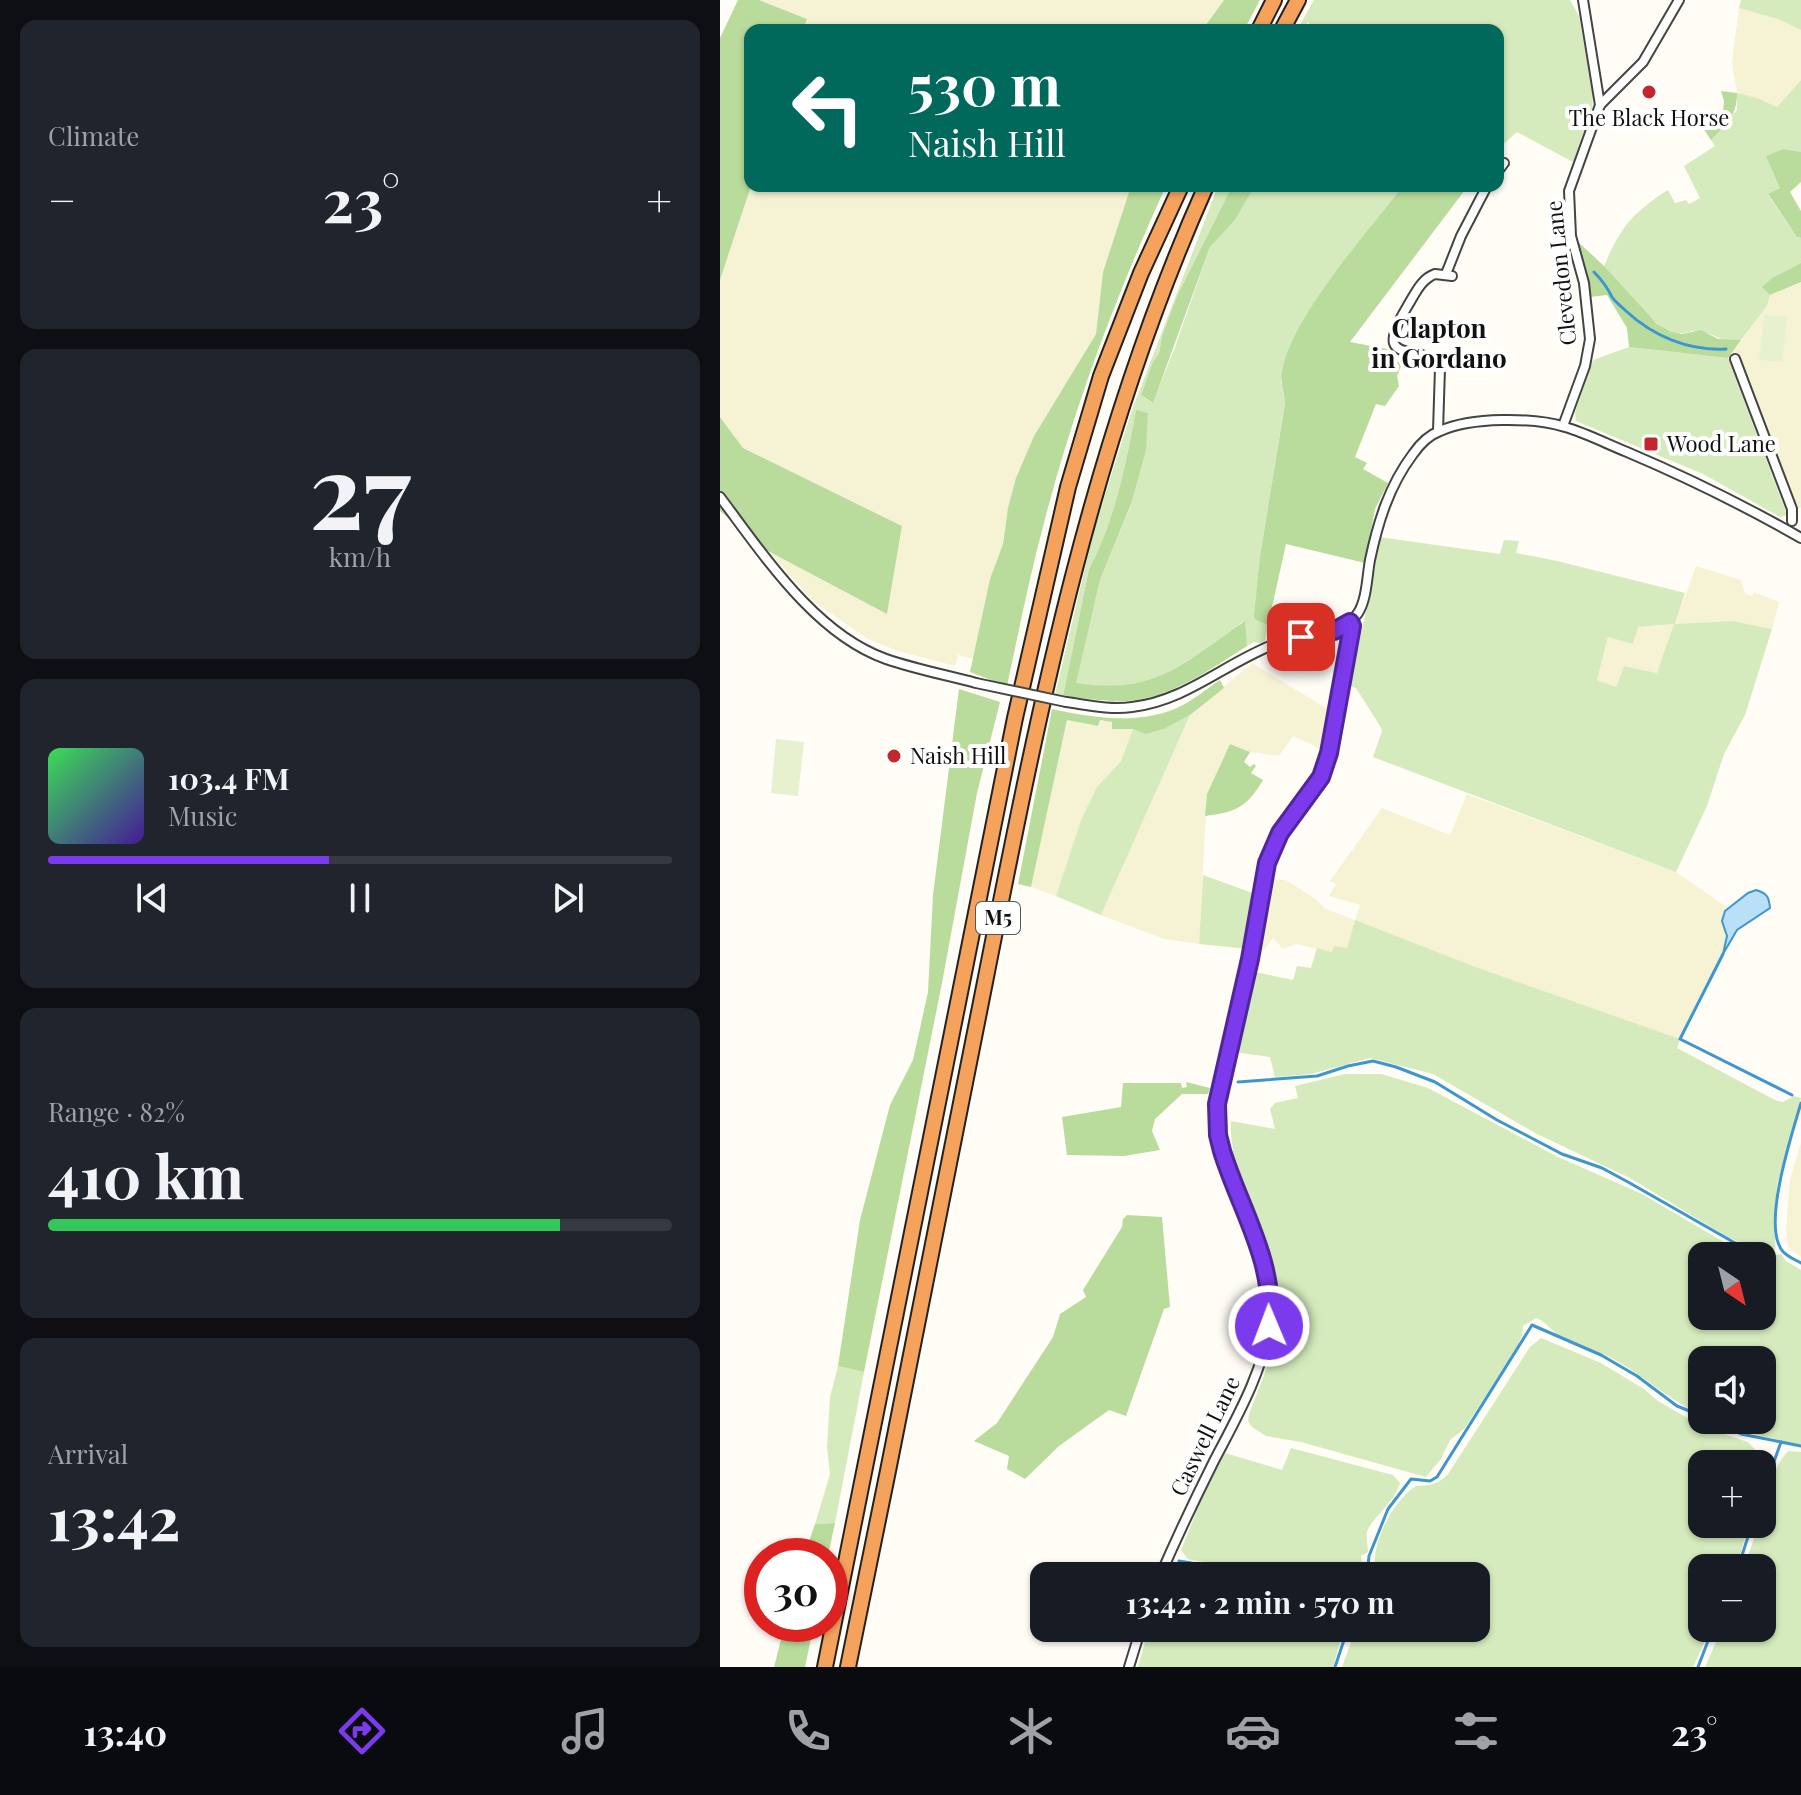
<!DOCTYPE html>
<meta charset="utf-8">
<style>
:root{--surface:#171b24;--page:#20242c;--text:#f1f3f6;--muted:#9ea1a6;--line:#363941;--accent:#7c3aed}
body{margin:0;font-family:"Playfair Display",serif;background:var(--page);color:var(--text);height:100vh;display:flex;flex-direction:column;font-size:30px;white-space:nowrap}
*{box-sizing:border-box;margin:0}
p{font-size:26px;color:var(--muted)}
.icon{flex:none;width:44px;height:44px;fill:none;stroke:currentColor;stroke-width:2;stroke-linecap:round;stroke-linejoin:round}
.map{position:relative;flex:1;overflow:hidden}
.side{display:flex;flex-direction:column;gap:20px;padding:20px;background:#0d0f14;width:720px}
.side>*{flex:none}
.banner{position:absolute;left:24px;top:24px;width:760px;height:168px;border-radius:16px;box-shadow:0 2px 6px #0004;background:#00695c;color:#fff;overflow:hidden}
.needle{width:52px;rotate:145deg}
.tools{position:absolute;left:968px;top:1242px;display:grid;gap:16px}
.tools a{display:grid;place-items:center;width:88px;height:88px;border-radius:16px;background:var(--surface);box-shadow:0 2px 6px #0004;font-size:40px}
.speed{position:absolute;left:24px;top:1538px;display:flex;gap:16px;font-size:40px;font-weight:700;text-align:center}
.speed>*{display:grid;place-content:center;width:104px;height:104px;border-radius:50%;background:var(--surface);box-shadow:0 2px 6px #0004;line-height:1}
.speed .limit{border:12px solid #d22;background:#fff;color:#111}
.pin{position:absolute;display:grid;place-items:center;width:68px;height:68px;color:#fff;margin:-34px;border-radius:16px;box-shadow:0 4px 12px #0006}
.me{position:absolute;width:88px;margin:-44px;rotate:359deg;stroke-linejoin:round;filter:drop-shadow(0 0 6px #0008)}
.turn{display:flex;align-items:center;gap:28px;height:168px;padding:0 32px;font-size:36px}
.turn .icon{width:104px;height:104px;stroke-width:2.5}
.turn b{display:block;font-size:56px;line-height:68px}
.big{font-size:60px;font-weight:700;line-height:1.1}
.side .card{flex:1;display:flex;flex-direction:column;justify-content:center;gap:12px;min-width:0;padding:0 28px;border-radius:16px;background:var(--page)}
.side .dial{align-items:center;gap:0}
.dial b{font-size:104px;line-height:1}
.song{display:flex;align-items:center;gap:24px}
.cover{width:96px;height:96px;border-radius:12px;background:linear-gradient(135deg,hsl(130 70% 55%),hsl(260 70% 35%))}
.played{height:8px;border-radius:4px;background:linear-gradient(90deg,var(--accent) 45%,var(--line) 45%)}
.keys{display:flex;justify-content:space-around;direction:ltr}
.heat{display:flex;justify-content:space-between;align-items:center;font-size:44px;direction:ltr}
.charge{height:12px;border-radius:6px;background:linear-gradient(90deg,#34c759 82%,var(--line) 0)}
.trip{position:absolute;left:310px;top:1562px;width:460px;height:80px;border-radius:16px;background:var(--surface);box-shadow:0 2px 6px #0004;font-weight:700;line-height:80px;text-align:center}
.tab-bar{display:flex;height:128px;justify-content:space-around;align-items:center;background:#090b0e;color:var(--muted)}
.tab-bar .icon{width:56px;height:56px}
.tab-bar .on{color:var(--accent)}
.tab-bar b{font-size:36px;color:var(--text)}
main{display:flex;flex:1;min-height:0}
.map>svg:first-child{display:block}
.farmland{fill:#f6f3d4}
.green{fill:#d5ebbd;fill-rule:evenodd}
.forest{fill:#b9dc9c}
.pitch{fill:#e6f2cf}
.water{fill:#b9e0f7;stroke:#3f96cf;stroke-width:2}
.lines{fill:none;stroke-linecap:round;stroke-linejoin:round}
.stream{stroke:#3f96cf;stroke-width:3}
.minor-casing{stroke:#444;stroke-width:12}
.motorway-casing{stroke:#222;stroke-width:18}
.minor{stroke:#fff;stroke-width:8}
.motorway{stroke:#f5a25d;stroke-width:14}
.minor-bridge-casing{stroke:#444;stroke-width:12;stroke-linecap:butt}
.minor-bridge{stroke:#fff;stroke-width:8}
.route-casing{stroke:#51269a;stroke-width:20}
.route{stroke:#7c3aed;stroke-width:14}
.poi-dot{fill:#c4262e;stroke:#fff;stroke-width:3}
.labels{text-anchor:middle;stroke-width:8;stroke-linejoin:round;paint-order:stroke}
.shield{fill:#fff;stroke:#585858;stroke-width:2}
.shield-label{font-size:20px;font-weight:bold;fill:#111}
.poi-label{font-size:22px;fill:#111;stroke:#fff;text-anchor:start}
.street-label{font-size:22px;fill:#111;stroke:#fff}
.quarter-label{font-size:26px;font-weight:bold;fill:#111;stroke:#fff}
</style>
<main>
<section class="side">
<div class="card"><p>Climate</p>
<div class="heat"><a>−</a><b class="big">23°</b><a>+</a></div>
</div>
<div class="card dial"><b>27</b><p>km/h</p></div>
<div class="card">
<div class="song"><i class="cover"></i><div><b>103.4 FM</b><p>Music</p></div></div>
<div class="played"></div>
<div class="keys"><svg class="icon" aria-label="previous" viewBox="0 0 24 24"><path d="M18 5L8 12l10 7zM5 5v14"/></svg><svg class="icon" aria-label="pause" viewBox="0 0 24 24"><path d="M8 5v14M16 5v14"/></svg><svg class="icon" aria-label="next" viewBox="0 0 24 24"><path d="M6 5l10 7-10 7zM19 5v14"/></svg></div>
</div>
<div class="card"><p>Range · 82%</p><b class="big">410 km</b><div class="charge"></div></div>
<div class="card"><p>Arrival</p><b class="big">13:42</b></div>
</section>
<div class="map">
<svg width="1081" height="1667" viewBox="0 0 1081 1667">
<rect width="100%" height="100%" fill="#fffdf5"/>
<g class="farmland">
<path d="M39 0H504L481 30H83L87 19Z"/>
<path d="M1019 8 1058 19 1081 30V80L1057 107 1037 98 1017 93 1012 63Z"/>
<path d="M31 186H411L383 272 376 334 314 436 288 508 283 544 270 579 253 659 238 655 235 666 178 651 148 639 94 602 48 551 167 614 182 526 23 448 0 417V280Z"/>
<path d="M1081 282V507L1067 515 1008 358 1047 306 1050 295Z"/>
<path d="M976 566 1021 580 1025 593 1032 596 1034 592 1059 602 1052 629 1013 621 937 673 904 666 896 687 877 680 888 637 918 627 955 624Z"/>
<path d="M532 663 611 711 605 751 573 736 559 756 530 752 510 744 487 794 479 944 444 939 381 915 470 715Z"/>
<path d="M347 720 377 726 380 720 392 722V729H413L401 761 378 786 361 820 336 896 311 887Z"/>
<path d="M747 794 956 872 1008 908 1002 920 1007 936 1003 954 960 1039 753 966 635 921 627 948 613 952 576 944 563 949 553 938 543 951H533L546 882 549 879 566 880 597 900 604 908 635 920 640 905 609 896 616 884 610 881 662 808 730 835Z"/>
<path d="M1081 1143V1257L1068 1247 1066 1230 1070 1179Z"/>
</g>
<g class="green">
<path d="M594 0H850L859 16 873 97 872 108 853 162 797 132 778 149V74L782 46H778V30H592L588 21 584 30H577Z"/>
<path d="M1021 0H1081V30L1058 19 1019 8Z"/>
<path d="M1081 80V152L1064 149 1060 188 1048 195 1077 237 1081 238V263L1052 278 1043 287 1050 295 1047 306 1021 340C1000 344 994 332 978 331 972 330 966 334 960 333 932 332 902 285 884 266 901 227 912 213 948 190L955 203 966 200 969 204 980 198 964 166 995 146 991 140 1017 110V93L1037 98 1057 107Z"/>
<path d="M498 186H512L457 296 442 336 439 353 432 364 421 395 432 403 454 350 490 247 515 220 535 186H683L617 272 561 381 565 402 540 556 536 620 548 625 544 644 534 642 527 646 524 621C485 648 448 682 399 687 385 689 369 685 355 683L380 580 411 505 416 410C406 464 395 520 369 569L343 696 335 695 374 530 412 410Z"/>
<path d="M909 347 1008 358 1067 515 1060 517 983 474 856 421 855 412 873 360Z"/>
<path d="M659 537 780 554 784 540 799 541 796 553 837 561 965 593 955 624 1013 621 1052 629 1025 715 1004 754 987 806 956 872 653 757 662 731 660 726 636 688 629 686 650 594ZM954 624 937 673 904 666 896 687 877 680 888 637 913 644 918 627Z"/>
<path d="M470 715 381 915 336 896 361 820 377 787 401 761 413 729 446 728Z"/>
<path d="M483 875 535 894 528 949 479 944Z"/>
<path d="M635 920 753 966 960 1039 957 1048 1055 1100 1063 1102 1074 1096 1081 1098 1057 1185 1055 1250 1049 1252 1009 1238 910 1178 817 1134 713 1074 650 1058 591 1074 555 1077 550 1057 514 1052 530 971 573 980 577 966 591 968 597 948 612 952 614 946 627 948Z"/>
<path d="M625 1074H661L708 1088 836 1156 922 1194 1014 1248 1032 1256H982V1316H1042V1258L1061 1254 1066 1261 1081 1270V1445L1029 1433 993 1420H1042V1360H982V1415C949 1400 928 1379 897 1361 881 1352 862 1348 845 1340 833 1334 828 1322 816 1318L803 1326 802 1336 797 1346 763 1400 744 1429 730 1440 721 1459 706 1477 581 1442 546 1436 532 1427 528 1421 529 1414C539 1387 557 1348 558 1319 560 1262 531 1217 512 1166 516 1151 509 1137 511 1121L555 1129 550 1109 555 1103 578 1098 575 1086Z"/>
<path d="M821 1338 881 1363 924 1389 938 1401 985 1428 1028 1442 1042 1457V1480V1464H982V1524H1029L1016 1568H982V1628H991L973 1667H622L636 1628H756V1576H654C655 1568 654 1559 656 1550 660 1528 677 1498 696 1486 711 1485 717 1485 728 1474L810 1347Z"/>
<path d="M118 1366 144 1372 115 1523 95 1524 110 1474 107 1447 110 1397Z"/>
<path d="M571 1448 673 1475 680 1483C676 1500 649 1522 647 1532 646 1538 648 1545 648 1552L641 1556 643 1576H557L468 1559 461 1550 484 1493 505 1453 562 1470Z"/>
<path d="M1069 1451 1081 1452V1667H985L1002 1628H1042V1568H1024L1039 1524H1042C1042 1507 1055 1460 1069 1451Z"/>
<path d="M429 1628H624L613 1667H418Z"/>
</g>
<g class="forest">
<path d="M18 0H39L87 19 83 30H30L31 186 0 280V38Z"/>
<path d="M504 0H540L524 30H482Z"/>
<path d="M1001 91 1017 93C1017 116 1007 124 991 140L983 128 1003 112 1004 101Z"/>
<path d="M1064 149 1081 152V182L1070 192 1081 211V238L1077 237 1048 194 1060 188 1046 156Z"/>
<path d="M411 186H446C397 293 355 404 325 519 310 574 299 630 287 686L250 672 270 579 283 544 288 508 296 478 314 436 376 334 383 272Z"/>
<path d="M512 186H535L515 220 490 247 433 403 421 395 432 364 439 353 442 336 457 296Z"/>
<path d="M683 186H748L630 342 667 349 672 358 682 364 677 376 679 386 665 406 656 404 635 457 647 463 643 469 668 483 655 509 645 563 566 544 548 625 536 620 534 617 540 556 565 403C564 392 560 382 562 372 571 317 648 232 683 186Z"/>
<path d="M856 240 884 266 937 324 950 331 962 334 981 330 998 339 1021 340 1008 358 909 347 907 328 887 295 870 297Z"/>
<path d="M1081 263V282L1050 295 1042 287 1052 278Z"/>
<path d="M416 410 428 413 426 450 411 504 380 580 356 683C435 696 463 663 525 621L527 646C491 669 451 698 407 701 386 702 364 698 343 696L369 569C395 520 406 464 416 410Z"/>
<path d="M0 417 23 448 182 526 167 614 48 551 0 511Z"/>
<path d="M500 680 504 688 470 715 446 728 426 734 413 729H392V722L380 720 378 726 347 720 311 887 298 884 332 709C373 718 423 726 463 705 476 698 488 688 500 680Z"/>
<path d="M239 689 280 702 257 793 222 983 144 1372 118 1366 140 1220 170 1105 193 1060 208 992 213 895Z"/>
<path d="M510 744 530 752 524 762 530 767 534 764 536 766 531 773 543 780C526 808 516 812 485 816L487 794Z"/>
<path d="M466 1082 490 1088 488 1094H462L435 1119 432 1131 440 1150 404 1156 347 1155 342 1117 401 1107 403 1083H461L462 1088 467 1087Z"/>
<path d="M407 1215 442 1217 450 1307 444 1309 406 1416 389 1410 339 1446 305 1479 287 1469 289 1456 254 1441 277 1423 333 1337 340 1314 366 1297 363 1290 402 1227 403 1219Z"/>
<path d="M115 1523 108 1556H84L95 1524Z"/>
<path d="M65 1624H94L85 1667H54Z"/>
</g>
<g class="pitch">
<path d="M1044 315 1067 317 1062 362 1039 360Z"/>
<path d="M56 739 84 742 78 796 51 793Z"/>
</g>
<path class="water" d="M1036 890C1047 893 1049 897 1050 908L1017 930 1003 954 1007 936 1002 921 1005 911 1028 893Z"/>
<g class="lines">
<g class="stream">
<path d="M874 272C883 281 887 287 892 297 895 302 902 307 906 311 933 336 968 351 1006 349"/>
<path d="M1003 954 960 1039 1072 1095"/>
<path d="M518 1082 597 1076 628 1066 653 1061 676 1067 715 1082 777 1120 842 1154 882 1168 908 1182 1015 1243 1046 1251"/>
<path d="M1081 1103C1072 1134 1043 1221 1061 1249 1065 1256 1074 1259 1081 1263"/>
<path d="M990 1420 1021 1434 1081 1446"/>
<path d="M1042 1495 1061 1442"/>
<path d="M459 1561 549 1576"/>
<path d="M1018 1568 1032 1524"/>
<path d="M647 1576 649 1556 668 1509 691 1479 710 1481 717 1477 812 1325 881 1355 917 1376 957 1406 982 1416"/>
<path d="M615 1667 628 1628"/>
<path d="M978 1667 993 1628"/>
</g>
<defs>
<g id="minor">
<path d="M863 0 880 105"/>
<path d="M778 171 784 163"/>
<path d="M726 274 741 236 767 186"/>
<path d="M1015 359 1072 509V521"/>
<path d="M843 426 865 366 870 339 864 283 851 236 849 191 880 105 923 62 959 0"/>
<path d="M718 431 720 368C701 339 649 370 687 307 695 294 701 279 715 274L732 276"/>
<path d="M0 497C43 554 95 634 166 659 195 669 226 675 256 683"/>
<path d="M346 702C368 705 390 710 412 707 466 701 505 663 555 644 581 634 621 640 638 613 647 599 647 576 650 560 658 522 669 486 693 454 700 444 709 435 720 431 751 417 813 417 845 427 866 433 887 444 907 452 966 477 1025 506 1081 538"/>
<path d="M440 1576C457 1537 475 1499 494 1461 517 1417 544 1370 550 1321 557 1253 509 1199 498 1135 491 1097 515 1022 525 981 533 944 539 906 546 868 551 842 568 819 583 799 589 792 598 784 602 775 610 757 636 636 630 622"/>
<path d="M409 1667 421 1628"/>
</g>
<g id="motorway">
<path d="M539 30 554 0"/>
<path d="M562 30 578 0"/>
<path d="M105 1667 295 718 348 487 381 376 421 273 461 186"/>
<path d="M128 1667C175 1439 220 1211 265 982 319 708 371 443 486 186"/>
</g>
</defs>
<use href="#minor" class="minor-casing"/>
<use href="#motorway" class="motorway-casing"/>
<use href="#minor" class="minor"/>
<use href="#motorway" class="motorway"/>
<defs>
<path id="minor-bridge" d="M256 683 346 702"/>
</defs>
<use href="#minor-bridge" class="minor-bridge-casing"/>
<use href="#minor-bridge" class="minor-bridge"/>
</g>
<g class="lines">
<defs>
<path id="route" d="M549 1326C556 1263 520 1209 502 1151L498 1135 497 1104 530 959 547 863 560 833 601 777 609 753 632 626 630 622 614 631 581 637"/>
</defs>
<use href="#route" class="route-casing"/>
<use href="#route" class="route"/>
</g>
<g class="poi-dot">
<circle cx="929" cy="92" r="8"/>
<rect x="923" y="436" width="16" height="16" rx="4"/>
<circle cx="174" cy="756" r="8"/>
</g>
<g class="labels">
<rect class="shield" x="256" y="902" width="44" height="32" rx="6"/>
<g class="shield-label">
<text x="278" y="925">M5</text>
</g>
<g class="poi-label">
<text x="929" y="126" text-anchor="middle">The Black Horse</text>
<text x="947" y="452">Wood Lane</text>
<text x="190" y="764">Naish Hill</text>
</g>
<g class="street-label">
<text transform="translate(841 273) rotate(-96)" y="8">Clevedon Lane</text>
<text transform="translate(485 1436) rotate(-64)" y="8">Caswell Lane</text>
</g>
<g class="quarter-label">
<text x="719" y="338">Clapton<tspan x="719" dy="30">in Gordano</tspan></text>
</g>
</g>
</svg>
<div class="tools">
<a><svg class="needle" viewBox="-14 -14 28 28"><path d="M0-13l5 13h-10z" fill="#e53935"/><path d="M0 13l5-13h-10z" fill="#9ea1a6"/></svg></a>
<a><svg class="icon" aria-label="sound" viewBox="0 0 24 24"><path d="M4 9h4l5-4v14l-5-4H4zM17 9q2 3 0 6"/></svg></a>
<a>+</a>
<a>−</a>
</div>
<div class="speed"><div class="limit">30</div></div>
<div class="pin" style="left:581px;top:637px;background:#d93025"><svg class="icon" aria-label="arrive" viewBox="0 0 24 24"><path d="M6 21V4h12l-3 4 3 4H6"/></svg></div>
<svg class="me" style="left:549px;top:1326px" viewBox="-20 -20 40 40"><circle r="17" fill="#7c3aed" stroke="#fff" stroke-width="3"/><path d="M0-11L8 9 0 5-8 9z" fill="#fff"/></svg>
<div class="trip">13:42 · 2 min · 570 m</div>
<div class="banner">
<div class="turn"><svg class="icon" aria-label="left" viewBox="0 0 24 24"><path d="M17 20v-9H6M10 6l-5 5 5 5"/></svg><div><b>530 m</b>Naish Hill</div></div>
</div>
</div>
</main>
<nav class="tab-bar">
<b>13:40</b>
<svg class="icon on" aria-label="directions" viewBox="0 0 24 24"><path d="M12 3l9 9-9 9-9-9zM9 14v-3h6M13 9l2 2-2 2"/></svg>
<svg class="icon" aria-label="music" viewBox="0 0 24 24"><path d="M9 18V5l10-2v13"/><circle cx="6" cy="18" r="3"/><circle cx="16" cy="16" r="3"/></svg>
<svg class="icon" aria-label="phone" viewBox="0 0 24 24"><path d="M5 4h4l2 5-3 2q2 4 5 5l2-3 5 2v4C11 20 4 13 5 4z"/></svg>
<svg class="icon" aria-label="climate" viewBox="0 0 24 24"><path d="M12 3v18M4 7l16 10M4 17L20 7"/></svg>
<svg class="icon" aria-label="car" viewBox="0 0 24 24"><path d="M5 17H2v-5l4-1 3-4h7l3 4 3 1v5h-3M9 17h6M6 11h13"/><circle cx="7" cy="17" r="2"/><circle cx="17" cy="17" r="2"/></svg>
<svg class="icon" aria-label="filters" viewBox="0 0 24 24"><path d="M4 7h16M4 17h16"/><circle cx="9" cy="7" r="2"/><circle cx="15" cy="17" r="2"/></svg>
<b>23°</b>
</nav>
